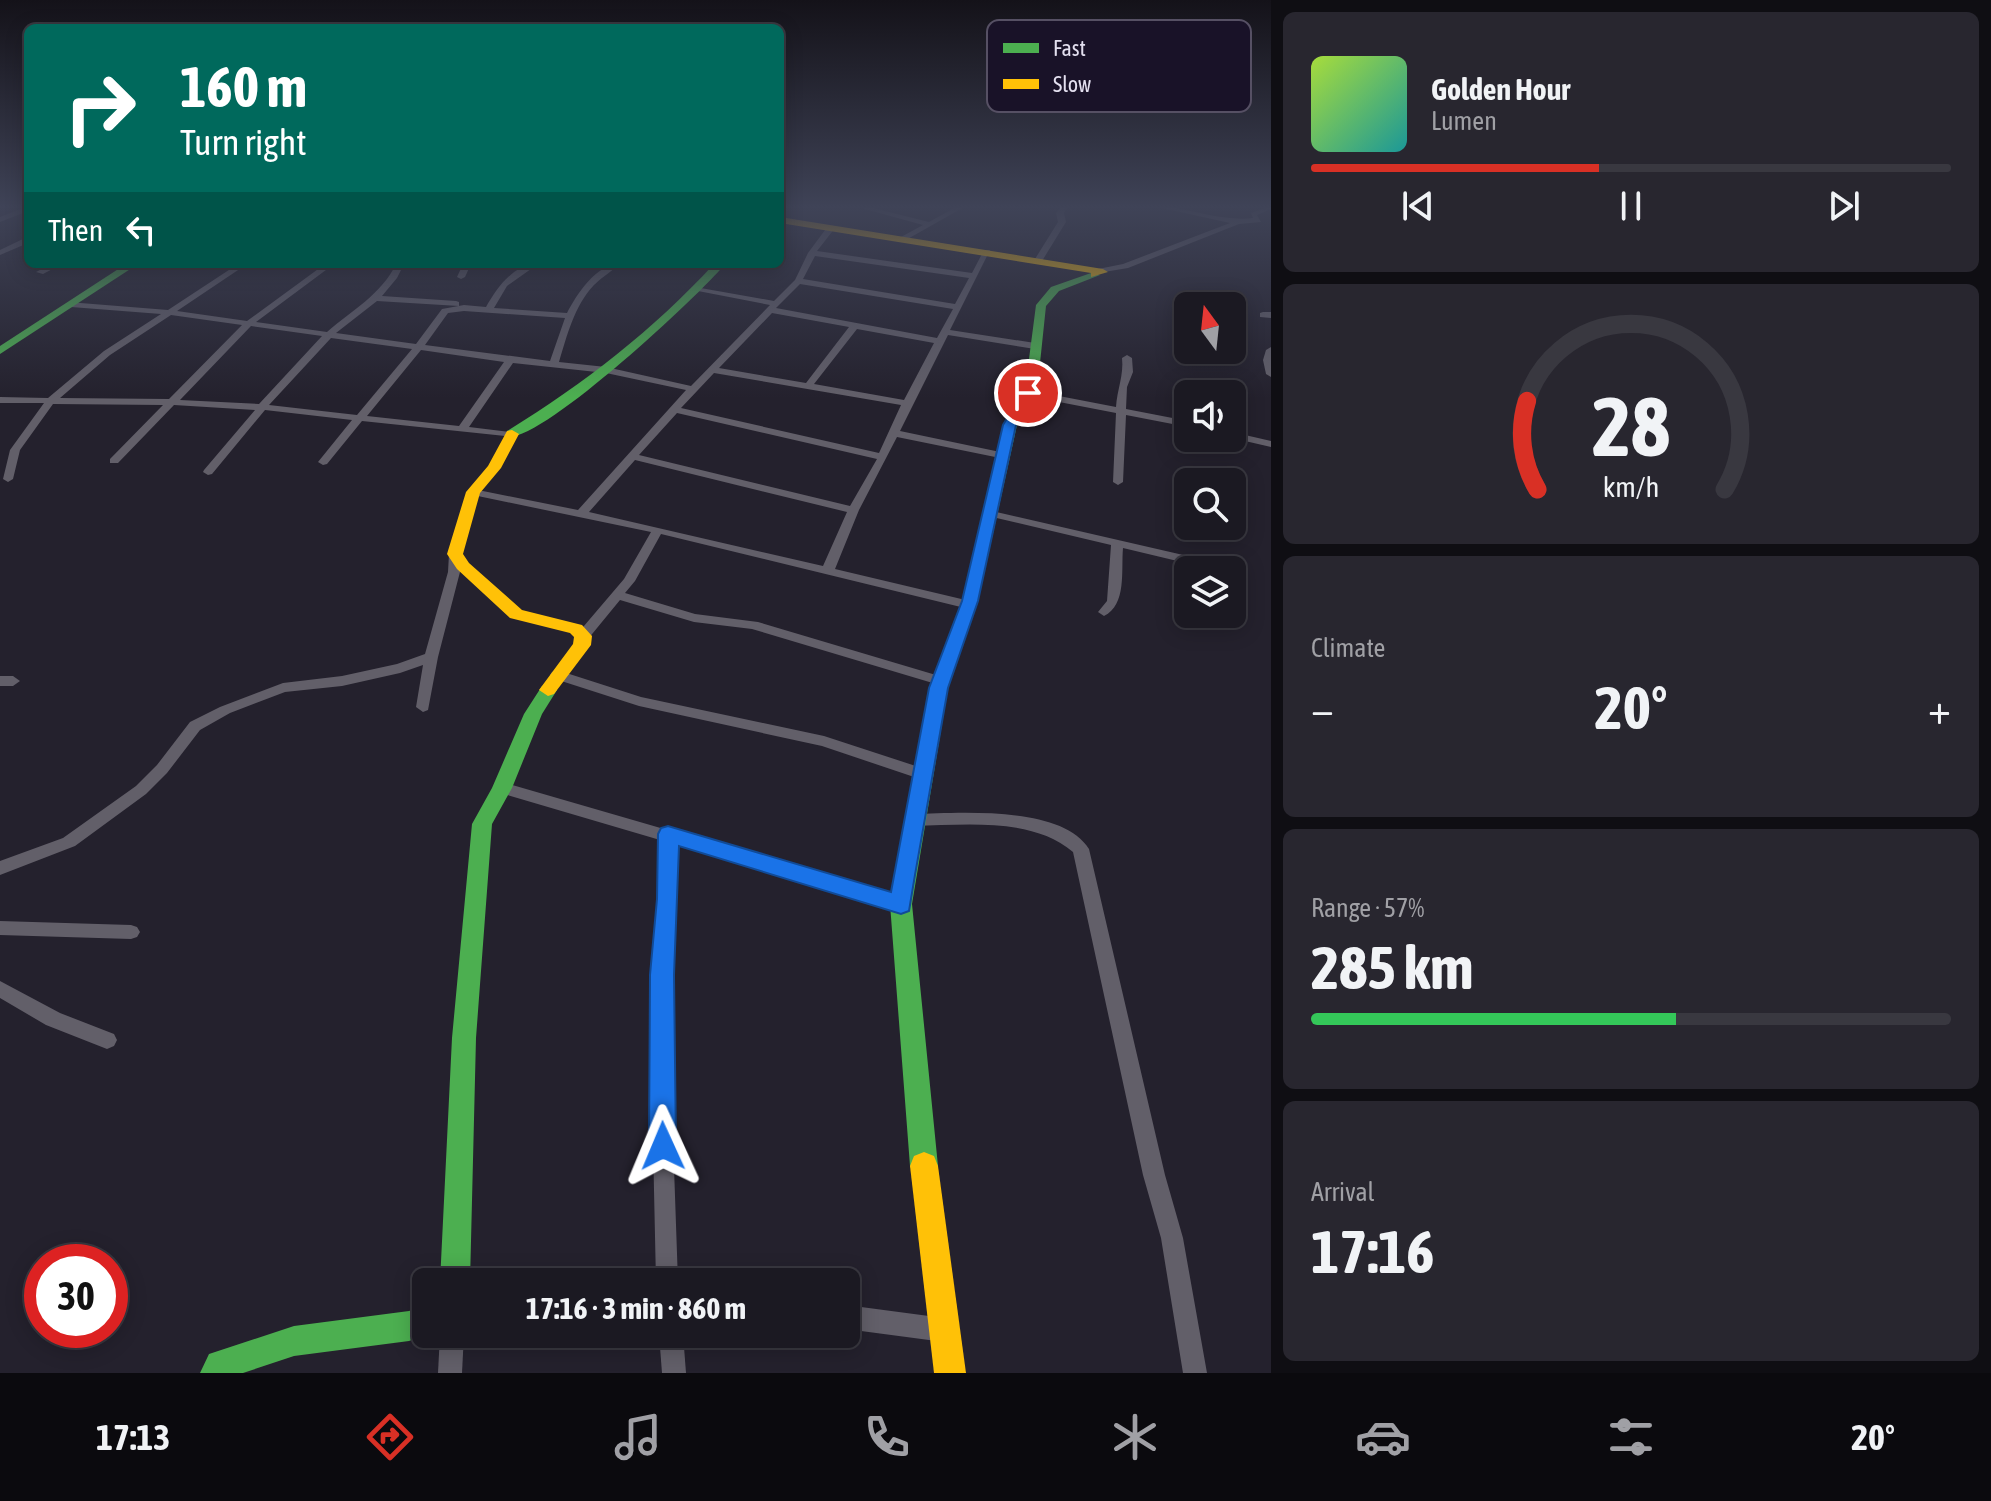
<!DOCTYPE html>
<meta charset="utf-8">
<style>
:root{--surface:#1b1922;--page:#28262f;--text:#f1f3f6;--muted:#a0a0a5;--line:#393840;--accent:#d93025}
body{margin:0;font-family:"Asap Condensed",sans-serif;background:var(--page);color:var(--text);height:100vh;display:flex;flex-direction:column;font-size:30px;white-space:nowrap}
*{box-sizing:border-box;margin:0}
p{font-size:26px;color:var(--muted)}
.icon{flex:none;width:44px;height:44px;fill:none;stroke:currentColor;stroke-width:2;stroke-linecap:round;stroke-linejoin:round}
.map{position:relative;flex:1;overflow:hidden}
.sheet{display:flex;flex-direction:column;gap:12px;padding:12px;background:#0f0e13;width:720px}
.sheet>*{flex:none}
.guide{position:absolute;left:24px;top:24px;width:760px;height:244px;border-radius:12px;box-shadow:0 4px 20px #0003,0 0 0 2px var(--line);background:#00695c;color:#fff;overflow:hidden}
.needle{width:52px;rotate:345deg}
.buttons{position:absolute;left:1174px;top:292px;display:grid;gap:16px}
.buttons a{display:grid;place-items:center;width:72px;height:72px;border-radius:12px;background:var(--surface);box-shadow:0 4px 20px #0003,0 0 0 2px var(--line);font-size:40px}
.speed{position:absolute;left:24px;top:1244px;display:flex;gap:16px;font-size:40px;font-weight:700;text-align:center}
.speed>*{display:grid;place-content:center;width:104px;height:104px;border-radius:50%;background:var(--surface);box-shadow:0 4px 20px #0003,0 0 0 2px var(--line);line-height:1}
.speed .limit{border:12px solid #d22;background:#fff;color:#111}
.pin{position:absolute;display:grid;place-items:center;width:68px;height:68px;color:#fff;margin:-34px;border:4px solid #fff;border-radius:50%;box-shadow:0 2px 8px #0007}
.me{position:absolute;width:88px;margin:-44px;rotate:359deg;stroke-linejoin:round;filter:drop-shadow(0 0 6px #0008)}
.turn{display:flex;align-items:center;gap:28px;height:168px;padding:0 24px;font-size:36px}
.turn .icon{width:104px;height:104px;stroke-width:2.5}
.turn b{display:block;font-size:56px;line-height:68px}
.then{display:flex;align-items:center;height:76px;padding:0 24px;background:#0003;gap:16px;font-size:30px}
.big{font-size:60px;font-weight:700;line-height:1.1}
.sheet .card{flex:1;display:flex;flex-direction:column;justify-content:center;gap:12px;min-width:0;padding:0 28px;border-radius:12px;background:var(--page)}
.sheet .dial{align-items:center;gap:0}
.dial svg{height:208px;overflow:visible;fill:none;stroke:var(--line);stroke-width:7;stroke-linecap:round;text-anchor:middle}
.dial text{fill:var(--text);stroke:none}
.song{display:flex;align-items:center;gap:24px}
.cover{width:96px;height:96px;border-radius:12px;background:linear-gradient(135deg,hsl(80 70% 55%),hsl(180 70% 35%))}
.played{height:8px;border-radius:4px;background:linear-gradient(90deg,var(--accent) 45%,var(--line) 45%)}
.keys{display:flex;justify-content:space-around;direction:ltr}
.heat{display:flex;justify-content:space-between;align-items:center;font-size:44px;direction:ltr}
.charge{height:12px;border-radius:6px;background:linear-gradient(90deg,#34c759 57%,var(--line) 0)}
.trip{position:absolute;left:412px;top:1268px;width:448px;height:80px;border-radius:12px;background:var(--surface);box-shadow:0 4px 20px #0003,0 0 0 2px var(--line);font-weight:700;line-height:80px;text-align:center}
.menu{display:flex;height:128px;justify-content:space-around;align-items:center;background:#0b0a0e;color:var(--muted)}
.menu .icon{width:56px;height:56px}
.menu .current{color:var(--accent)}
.menu b{font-size:36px;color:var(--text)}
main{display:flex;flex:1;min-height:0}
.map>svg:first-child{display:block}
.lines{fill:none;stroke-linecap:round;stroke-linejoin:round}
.street{fill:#625f69;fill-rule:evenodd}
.fast{fill:#4caf50;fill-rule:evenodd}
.slow{fill:#ffc107;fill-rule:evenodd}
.route{fill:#1a73e8;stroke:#114b97;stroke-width:2}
.key{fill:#191228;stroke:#565064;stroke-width:2}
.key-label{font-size:22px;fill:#e3dfef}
</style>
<main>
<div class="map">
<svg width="1271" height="1373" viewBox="0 0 1271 1373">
<rect width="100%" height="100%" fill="#24212d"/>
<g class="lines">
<g class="street">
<path d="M28 206V211L0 222V217Z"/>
<path d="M854 206H865L929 222 958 206H966L904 241 900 239 901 237 923 225Z"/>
<path d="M1062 206H1068L1064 213 1066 222 1042 261H1036L1035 259 1058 222 1056 213Z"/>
<path d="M1153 206C1186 206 1219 222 1253 218L1251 213 1271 206V209L1257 215 1261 222 1239 224 1128 268 1098 273V269L1123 264 1230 223Z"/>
<path d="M828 226 835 228 817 251 972 273 984 250H990L950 330 1035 343 1039 346 1035 349 948 335 900 431 1005 453 1010 456 1005 459 897 437 859 510 835 569 974 602 975 605 969 609 661 534 635 581 625 593 695 614 758 622 946 678 948 681 946 684H936L752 629 694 622 620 600 588 639H578L576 636 578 633 624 579 651 532 473 495 467 492 473 489 578 510 686 390 606 373 513 363 469 427 511 432 516 435 515 437 362 421 327 464 323 465 318 462 352 420 265 410 212 474 208 475 203 472 204 470 255 410 174 405 118 463H110V459L163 405 53 404 20 450 13 479 8 482 3 479 10 450 44 403H0V397L48 398 104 351 161 314 71 307 68 306V302L168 310 238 264H247L177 311 247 321 325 264H334L256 322 327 332C352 310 381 295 396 264H404L397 278 382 296 456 301 459 302V306L377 301 336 333 416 344 442 309 464 305 486 307C497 288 513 264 538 264L507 286 494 308 567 313C577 294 596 264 620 264 612 271 602 277 594 285 574 306 567 336 559 362L606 367 691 386 770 305 698 291H695V287L774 301 795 280 808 253ZM815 256 969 278 955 304 803 279ZM800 284 953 309 937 338 776 308ZM464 311 565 318 550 361 425 345 448 313ZM772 313 849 327 806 383 719 368ZM171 315 242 325 169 399 60 398 110 355ZM251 326 322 336 259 404 180 400ZM857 329 934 343 904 400 814 384ZM331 338 412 349 357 415 269 405ZM421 350 504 362 459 426 367 416ZM714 373 901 405 879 453 681 408ZM677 413 877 459 850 506 639 455ZM635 460 847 512 823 566 589 512Z"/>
<path d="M25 238H28V243L0 255V250Z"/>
<path d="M52 264H62L43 274 36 272Z"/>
<path d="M463 264H471L465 277 461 279 457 277Z"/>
<path d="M1263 312H1271V318L1260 317V313Z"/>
<path d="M1271 347V377L1266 374 1263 360 1266 350Z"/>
<path d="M1127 355 1132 358 1133 372 1127 387 1126 409 1188 421V427L1126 415 1123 482 1118 485 1113 482 1116 413 1028 396 1023 393 1028 390 1116 407C1117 390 1124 375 1122 358Z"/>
<path d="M1232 432 1271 441V447L1232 438Z"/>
<path d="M992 511 1231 566 1237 570 1232 573V570H1215L1123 548C1121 570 1127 605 1104 616L1098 612 1107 601 1111 545 988 516 986 514Z"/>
<path d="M455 550 461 554 460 572 438 657 428 710 423 712 416 707 423 665 400 673 342 686 285 692 230 713 200 730 167 773 146 794 75 846 0 875V861L63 838 136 786 157 765 190 722 220 707 283 683 342 676 397 664 425 654 448 572 449 554Z"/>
<path d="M557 670 641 697 824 736 928 770 931 774 928 778 923 780 822 746 639 706 552 678 550 675 552 672Z"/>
<path d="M0 676H13L20 681 13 686H0Z"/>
<path d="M502 782 664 829 668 828 675 832 901 897 907 899 910 904 907 909 901 911 676 845 670 1052 678 1282H656L651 1052 660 840 497 792 494 788 497 784Z"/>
<path d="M914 814C959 813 1062 805 1089 849L1165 1175 1183 1238 1207 1373H1183L1161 1238 1143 1175 1073 852C1032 817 965 825 914 826L908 824 906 820 908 816Z"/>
<path d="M0 921 131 925 137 927 140 932 137 937 131 939 0 935Z"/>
<path d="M0 981 60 1013 114 1034 117 1040 114 1046 107 1049 46 1025 0 998Z"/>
<path d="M846 1305 944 1318 952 1322 956 1330 952 1338 944 1342 846 1329Z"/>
<path d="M440 1334H464L462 1373H438Z"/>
<path d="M659 1334H683L686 1373H662Z"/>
</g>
<g class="fast">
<path d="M126 264H138L0 354V346Z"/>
<path d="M714 264H725C699 296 542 442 507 437V431C584 384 653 330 714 264Z"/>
<path d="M1091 273 1100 275 1059 291 1046 306 1038 382 1017 425 978 601 948 688 912 904 938 1166 934 1176 924 1180 914 1176 910 1166 890 904 930 688 962 601 1003 425 1026 382 1036 305 1051 287Z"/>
<path d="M548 684 557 690 542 714 512 788 492 824 476 1038 470 1282H440L452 1038 472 824 492 788 524 714 542 686Z"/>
<path d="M426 1305V1334H428L409 1341 294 1356 243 1373H200L209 1354 294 1326 409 1311Z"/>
</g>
<g class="slow">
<path d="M780 217 1103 269 1108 272 1091 277V273L780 223Z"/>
<path d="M512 430 519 434 501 468 480 493 463 554 469 563 522 610 582 625 592 636 591 645 554 694 548 696 539 690 573 644 574 637 570 633 510 618 457 569 447 554 466 492 488 466 507 431Z"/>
<path d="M924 1152 934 1156 938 1166 966 1373H934L910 1166 914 1156Z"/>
</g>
</g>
<linearGradient id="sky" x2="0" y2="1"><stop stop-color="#141219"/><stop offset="0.52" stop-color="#3f4357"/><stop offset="1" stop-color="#3f4357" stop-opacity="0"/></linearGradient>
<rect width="1271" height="398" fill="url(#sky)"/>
<path class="route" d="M1024 390 1034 393 1016 425 978 601 948 688 915 875 909 911 901 914 679 846 674 975 676 1146 672 1155 663 1159 653 1155 649 1146 650 975 657 899 658 834 661 828 668 826 891 892 929 688 962 601 1003 425Z"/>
<rect x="987" y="20" width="264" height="92" rx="12" class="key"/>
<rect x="1003" y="43" width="36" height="10" fill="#4caf50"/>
<rect x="1003" y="79" width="36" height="10" fill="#ffc107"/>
<g class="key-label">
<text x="1053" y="56">Fast</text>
<text x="1053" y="92">Slow</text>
</g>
</svg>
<div class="buttons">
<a><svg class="needle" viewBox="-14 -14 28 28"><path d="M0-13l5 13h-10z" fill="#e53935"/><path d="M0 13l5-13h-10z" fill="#a0a0a5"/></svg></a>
<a><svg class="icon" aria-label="sound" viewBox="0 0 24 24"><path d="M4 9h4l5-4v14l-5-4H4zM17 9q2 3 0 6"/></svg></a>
<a><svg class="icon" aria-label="search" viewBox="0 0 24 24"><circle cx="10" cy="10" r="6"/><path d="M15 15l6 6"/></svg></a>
<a><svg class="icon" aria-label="layers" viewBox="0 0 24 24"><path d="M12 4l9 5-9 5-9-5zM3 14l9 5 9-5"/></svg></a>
</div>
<div class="speed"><div class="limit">30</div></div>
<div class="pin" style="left:1028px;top:393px;background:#d93025"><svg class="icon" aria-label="arrive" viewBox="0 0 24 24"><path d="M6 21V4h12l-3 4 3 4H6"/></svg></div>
<svg class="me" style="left:663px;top:1146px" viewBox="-20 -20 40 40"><path d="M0-17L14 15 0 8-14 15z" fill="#1a73e8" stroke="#fff" stroke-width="4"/></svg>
<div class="trip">17:16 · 3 min · 860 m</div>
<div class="guide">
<div class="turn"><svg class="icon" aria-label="right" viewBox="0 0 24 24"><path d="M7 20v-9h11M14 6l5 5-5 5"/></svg><div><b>160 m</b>Turn right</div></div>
<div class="then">Then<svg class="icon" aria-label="left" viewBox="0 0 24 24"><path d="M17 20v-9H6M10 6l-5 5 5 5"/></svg></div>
</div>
</div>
<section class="sheet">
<div class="card">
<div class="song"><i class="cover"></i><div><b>Golden Hour</b><p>Lumen</p></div></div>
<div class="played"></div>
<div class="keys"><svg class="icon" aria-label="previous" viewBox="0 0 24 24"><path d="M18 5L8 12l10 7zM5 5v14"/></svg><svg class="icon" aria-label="pause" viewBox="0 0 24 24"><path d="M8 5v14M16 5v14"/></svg><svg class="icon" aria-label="next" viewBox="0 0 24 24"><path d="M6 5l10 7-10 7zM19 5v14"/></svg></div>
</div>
<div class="card dial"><svg viewBox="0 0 100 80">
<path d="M14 69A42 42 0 1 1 86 69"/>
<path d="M14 69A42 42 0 0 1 10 35" stroke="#d93025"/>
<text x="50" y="56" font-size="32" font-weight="700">28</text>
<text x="50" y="72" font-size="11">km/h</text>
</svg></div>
<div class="card"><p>Climate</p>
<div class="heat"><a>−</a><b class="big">20°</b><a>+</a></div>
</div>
<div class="card"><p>Range · 57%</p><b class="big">285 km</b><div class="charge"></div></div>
<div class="card"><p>Arrival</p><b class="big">17:16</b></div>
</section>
</main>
<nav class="menu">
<b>17:13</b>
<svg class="icon current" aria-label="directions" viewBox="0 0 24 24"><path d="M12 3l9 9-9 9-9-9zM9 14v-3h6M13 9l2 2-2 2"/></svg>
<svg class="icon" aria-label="music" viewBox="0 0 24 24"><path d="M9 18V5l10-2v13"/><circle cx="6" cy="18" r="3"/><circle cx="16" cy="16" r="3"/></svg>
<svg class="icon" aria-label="phone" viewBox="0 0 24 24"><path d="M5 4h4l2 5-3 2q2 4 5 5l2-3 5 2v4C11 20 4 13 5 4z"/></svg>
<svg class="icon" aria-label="climate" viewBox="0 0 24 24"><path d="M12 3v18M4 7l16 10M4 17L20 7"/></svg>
<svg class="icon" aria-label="car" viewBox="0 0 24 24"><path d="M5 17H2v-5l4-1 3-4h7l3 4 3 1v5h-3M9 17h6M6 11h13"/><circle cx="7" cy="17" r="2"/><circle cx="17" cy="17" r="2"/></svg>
<svg class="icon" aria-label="filters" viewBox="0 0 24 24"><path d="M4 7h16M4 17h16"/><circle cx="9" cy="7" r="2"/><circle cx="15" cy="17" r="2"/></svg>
<b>20°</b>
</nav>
